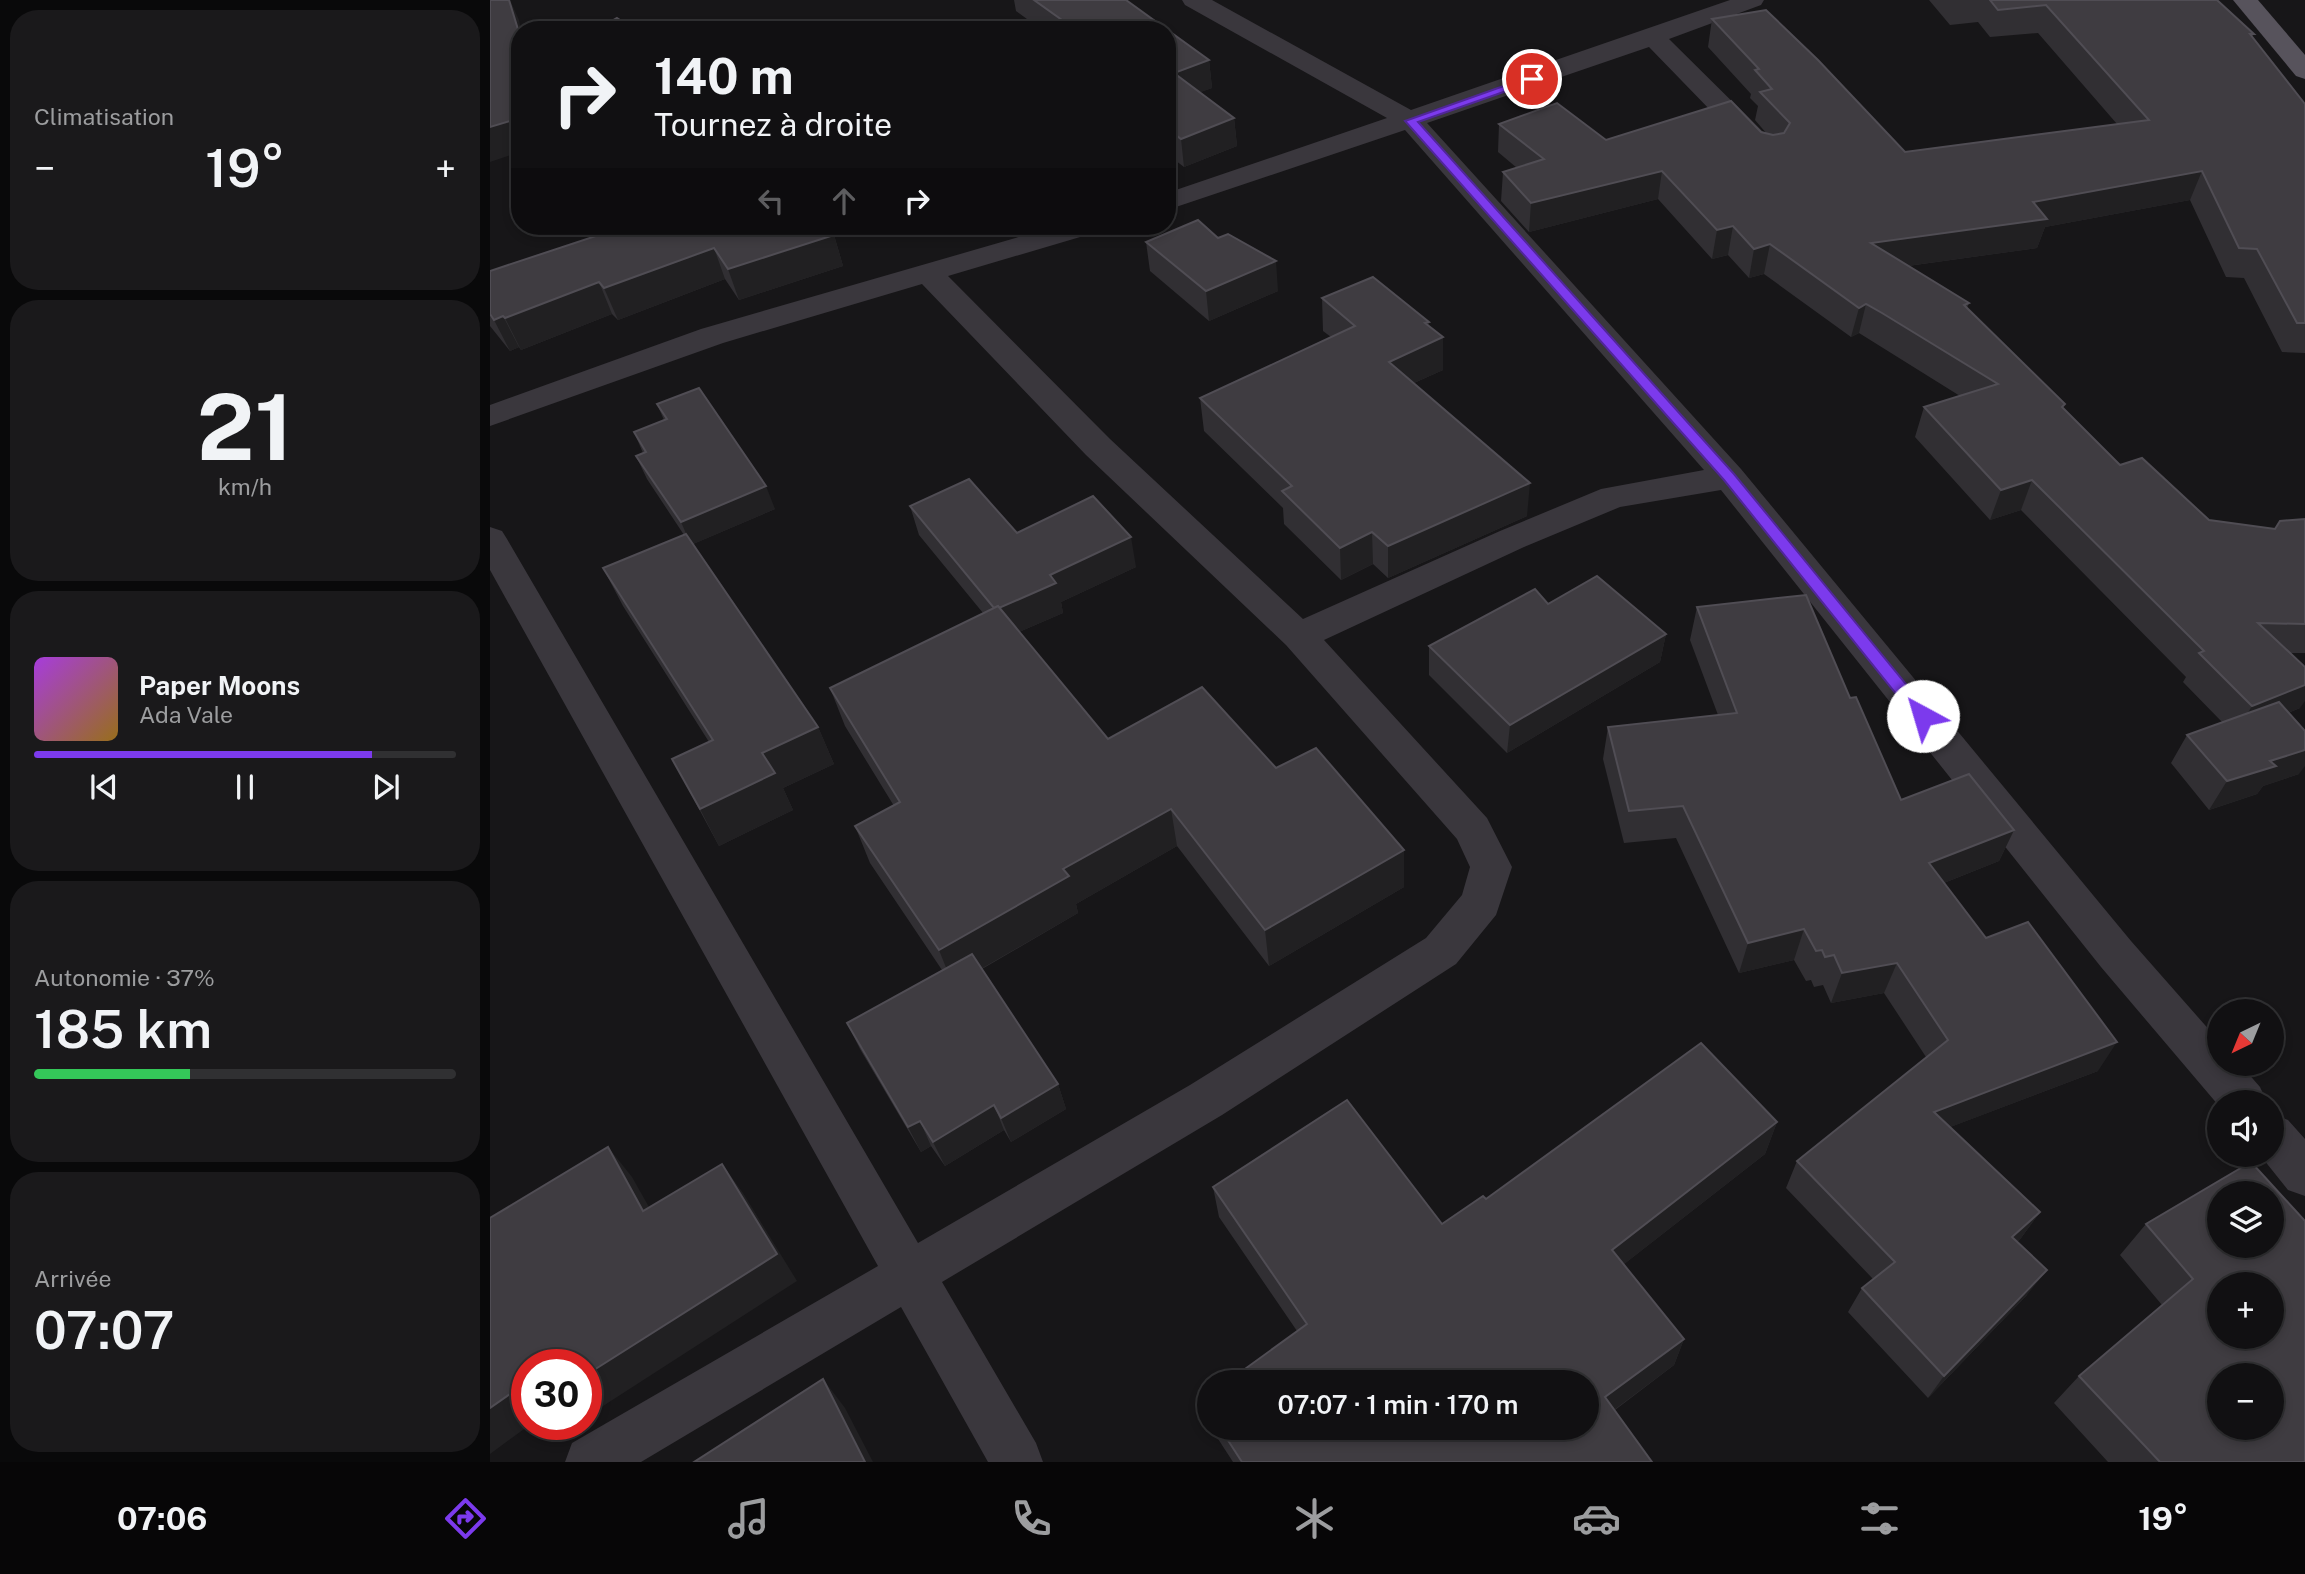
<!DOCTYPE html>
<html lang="fr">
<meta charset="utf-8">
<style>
:root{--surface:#111012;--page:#1a191b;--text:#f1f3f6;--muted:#9c9d9f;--line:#303032;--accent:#7c3aed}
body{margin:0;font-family:"Public Sans",sans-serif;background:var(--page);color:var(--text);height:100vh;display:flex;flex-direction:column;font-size:26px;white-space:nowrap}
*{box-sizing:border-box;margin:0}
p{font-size:23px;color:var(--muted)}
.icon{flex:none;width:38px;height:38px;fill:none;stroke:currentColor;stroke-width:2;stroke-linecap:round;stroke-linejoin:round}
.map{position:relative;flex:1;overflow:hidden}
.drawer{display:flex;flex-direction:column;gap:10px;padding:10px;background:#09090a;width:490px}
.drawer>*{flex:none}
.top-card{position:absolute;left:21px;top:21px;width:665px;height:214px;border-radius:28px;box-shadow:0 4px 10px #0003,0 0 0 2px var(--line);background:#111012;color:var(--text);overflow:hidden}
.needle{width:46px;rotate:223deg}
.controls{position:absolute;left:1717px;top:999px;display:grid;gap:14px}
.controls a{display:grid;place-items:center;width:77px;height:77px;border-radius:50%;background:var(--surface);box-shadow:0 4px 10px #0003,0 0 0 2px var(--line);font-size:35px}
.speed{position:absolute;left:21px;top:1349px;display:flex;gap:14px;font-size:35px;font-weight:700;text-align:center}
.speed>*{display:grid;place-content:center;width:91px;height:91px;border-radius:50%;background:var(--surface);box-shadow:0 4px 10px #0003,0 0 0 2px var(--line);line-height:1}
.speed .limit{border:10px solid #d22;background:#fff;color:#111}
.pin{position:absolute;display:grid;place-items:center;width:60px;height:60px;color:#fff;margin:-30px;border:4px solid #fff;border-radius:50%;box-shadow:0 2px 7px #0007}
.me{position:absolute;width:77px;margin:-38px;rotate:321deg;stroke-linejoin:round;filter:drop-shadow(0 0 5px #0008)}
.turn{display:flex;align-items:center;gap:24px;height:147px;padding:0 28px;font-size:32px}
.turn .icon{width:91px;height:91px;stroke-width:2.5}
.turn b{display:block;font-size:49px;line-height:60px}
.lanes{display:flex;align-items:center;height:66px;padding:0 28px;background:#0003;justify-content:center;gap:35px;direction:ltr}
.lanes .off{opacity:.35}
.big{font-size:52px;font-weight:600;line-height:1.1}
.drawer .card{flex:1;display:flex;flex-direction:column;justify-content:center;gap:10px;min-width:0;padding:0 24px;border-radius:28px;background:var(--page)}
.drawer .dial{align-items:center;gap:0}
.dial b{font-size:91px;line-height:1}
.song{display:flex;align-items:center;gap:21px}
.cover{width:84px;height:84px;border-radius:10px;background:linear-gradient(135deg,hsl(280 70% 55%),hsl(40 70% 35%))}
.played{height:7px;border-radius:4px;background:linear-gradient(90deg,var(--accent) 80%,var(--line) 80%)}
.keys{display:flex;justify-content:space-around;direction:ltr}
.heat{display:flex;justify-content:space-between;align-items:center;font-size:38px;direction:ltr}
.charge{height:10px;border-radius:5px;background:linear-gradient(90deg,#34c759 37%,var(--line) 0)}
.trip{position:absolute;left:707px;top:1370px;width:402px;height:70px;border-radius:35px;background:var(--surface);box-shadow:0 4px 10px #0003,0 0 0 2px var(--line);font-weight:600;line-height:70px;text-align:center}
.dock{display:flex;height:112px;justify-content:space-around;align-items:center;background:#070607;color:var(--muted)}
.dock .icon{width:49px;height:49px}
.dock .current{color:var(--accent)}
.dock b{font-size:32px;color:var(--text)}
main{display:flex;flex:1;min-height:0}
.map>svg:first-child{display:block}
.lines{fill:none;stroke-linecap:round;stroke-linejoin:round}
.street{fill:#3a373d;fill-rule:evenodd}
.primary{fill:#57535c;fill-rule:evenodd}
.wall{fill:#312f33}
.shaded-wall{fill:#212022}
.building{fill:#3f3c41;stroke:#504d54;stroke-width:2;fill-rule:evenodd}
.route{fill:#7c3aed;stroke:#51269a;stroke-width:2}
</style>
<main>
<section class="drawer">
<div class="card"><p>Climatisation</p>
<div class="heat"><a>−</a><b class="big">19°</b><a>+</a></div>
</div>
<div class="card dial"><b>21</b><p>km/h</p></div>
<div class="card">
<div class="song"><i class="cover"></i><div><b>Paper Moons</b><p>Ada Vale</p></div></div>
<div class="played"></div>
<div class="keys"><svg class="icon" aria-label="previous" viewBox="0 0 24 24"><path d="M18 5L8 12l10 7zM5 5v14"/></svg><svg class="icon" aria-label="pause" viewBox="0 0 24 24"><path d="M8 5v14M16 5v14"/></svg><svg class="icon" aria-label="next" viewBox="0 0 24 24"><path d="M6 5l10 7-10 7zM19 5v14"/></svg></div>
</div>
<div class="card"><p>Autonomie · 37%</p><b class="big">185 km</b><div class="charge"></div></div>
<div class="card"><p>Arrivée</p><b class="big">07:07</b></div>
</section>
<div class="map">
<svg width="1815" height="1462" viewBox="0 0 1815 1462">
<rect width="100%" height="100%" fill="#171618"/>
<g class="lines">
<g class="street">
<path d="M692 0H722L921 110 1240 0H1274L1271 5 1179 39 1277 136 1280 142 1277 148 1267 150 1257 148 1159 47 937 123 1251 469 1641 941 1729 1041V1064H1750L1770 1087 1777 1102H1729V1106L1611 967 1231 490 1130 507 1034 547 834 640 997 818 1022 867 1006 915 966 964 732 1115 452 1282 546 1443 553 1462H498L411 1307 151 1462H75L82 1443 388 1266 0 570V527L12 531 17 539 428 1243 700 1085 936 938 972 895 980 867 967 839 796 645 596 455 432 284 233 343 0 426V405L211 329 567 226H611L607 232 458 276 620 439 813 619 1010 531 1111 489 1214 470 915 130 677 210V193L897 118 695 5Z"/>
<path d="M1782 1114 1798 1120 1815 1139V1196L1798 1190 1770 1155H1782Z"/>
</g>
<path class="primary" d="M1743 0H1768L1815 55V79L1806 76Z"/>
</g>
<g class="wall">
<path d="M524 0H636L719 60 722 88 710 92 744 118 747 146 694 167 677 154V30H552L526 11Z"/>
<path d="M1439 0H1727L1764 34 1762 37 1815 104V353L1792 352 1754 278 1736 277 1700 200 1555 227 1547 248 1418 266 1479 303 1477 308 1573 408 1630 465 1719 520 1785 529 1815 519V653H1800L1810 708 1798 713 1809 774 1773 786 1767 794 1719 810 1681 763 1697 735 1732 722 1693 682 1696 677 1531 510 1500 520 1425 437 1434 407 1470 396 1369 333 1361 337 1274 274 1259 278 1238 255 1222 259 1168 199 1039 232 1011 201 1013 172 1027 168 1008 152 1009 124 1116 140 1271 132 1277 134 1265 120 1268 106 1260 98 1261 94 1218 47 1222 19 1415 152 1627 124 1548 33 1500 37 1488 22 1460 25Z"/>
<path d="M344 235 353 266 249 300 235 279 128 320 122 314 31 350 29 347 20 351 0 326V271Z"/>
<path d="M656 242 788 291 719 321 660 271Z"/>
<path d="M832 298 939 326 953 370 924 383 1037 516 898 578 883 564 851 580 794 524 793 508 714 431 710 398 841 337 833 331Z"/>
<path d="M167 404 285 509 203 544 328 727 344 764 293 788 303 810 229 846 182 759 219 742 133 606 113 568 194 535 157 479 146 456 153 453 144 432 174 420Z"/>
<path d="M420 506 527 533 646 567 571 602 573 613 529 632 618 739 786 768 914 887 779 966 687 846 586 904 588 913 492 969 568 1084 576 1109 521 1142 514 1130 455 1166 441 1146 431 1152 370 1049 357 1023 452 970 380 863 365 826 404 806 355 726 340 688 493 613 429 535Z"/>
<path d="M1207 607 1360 698 1411 800 1524 830 1509 861 1454 883 1496 938 1608 1071 1460 1127 1550 1212 1531 1238 1527 1242 1537 1295 1438 1398 1358 1312 1372 1288 1383 1279 1296 1188 1307 1161 1436 1057 1394 993 1341 1003 1333 985 1324 987 1321 980 1316 981 1304 960 1249 973 1186 838 1134 843 1113 759 1118 727 1228 715 1200 640Z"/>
<path d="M1176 634 1170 662 1017 753 939 675V646Z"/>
<path d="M1287 1122 1275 1154 1134 1264 1194 1339 1184 1365 1125 1410 1162 1462H743L721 1428H1097L807 1331 729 1217 723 1187 952 1224 996 1199Z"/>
<path d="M1815 1221V1462H1618L1564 1403 1589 1376 1672 1305 1630 1255 1656 1224Z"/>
<path d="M719 1395V1425L713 1400Z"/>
</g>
<g class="shaded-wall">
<path d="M19 0H20L29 20 31 30H30V36Z"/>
<path d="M719 60 722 88 687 101 684 73Z"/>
<path d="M30 118V152L0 162V127Z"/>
<path d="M744 118 747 146 694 167 691 139Z"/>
<path d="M1172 171 1168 199 1039 232 1041 203Z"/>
<path d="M1712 171 1700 200 1555 227 1547 248 1374 272 1381 243 1543 202Z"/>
<path d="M1243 226 1238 255 1222 259 1227 230Z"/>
<path d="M344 235 353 266 249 300 238 269Z"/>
<path d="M1280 244 1274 274 1259 278 1264 249Z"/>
<path d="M224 248 235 279 128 320 114 288Z"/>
<path d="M786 261 788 291 719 321 716 291Z"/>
<path d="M109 282 122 314 31 350 15 318Z"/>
<path d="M1376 304 1369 333 1361 337 1369 308Z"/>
<path d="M13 316 29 347 20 351 4 320Z"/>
<path d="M939 322V344L953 337V370L899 394V362L935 323Z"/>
<path d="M1542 480 1531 510 1500 520 1511 490Z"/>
<path d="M1040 483 1037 516 898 578V546Z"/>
<path d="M276 486 285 509 201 545 191 522Z"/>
<path d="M882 532 883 564 851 580 850 548Z"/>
<path d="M641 537 646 567 571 602 573 613 513 639 506 609 560 575Z"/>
<path d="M1176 634 1170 662 1017 753 1020 725Z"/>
<path d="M1815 685V701L1810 708 1745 734 1762 706Z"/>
<path d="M328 727 344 764 293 788 303 810 229 846 210 809 272 753Z"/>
<path d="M1815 750V766L1809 774 1773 786 1767 794 1719 810 1737 781 1780 761Z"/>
<path d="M681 809 687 846 586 904 588 913 463 985 449 950 573 869Z"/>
<path d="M1524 830 1509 861 1426 894 1439 863Z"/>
<path d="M914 850V887L779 966 775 930Z"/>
<path d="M1314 929 1304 960 1249 973 1258 943Z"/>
<path d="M1407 963 1394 993 1341 1003 1352 973Z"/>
<path d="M1627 1042 1608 1071 1429 1139 1444 1112Z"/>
<path d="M568 1084 576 1109 521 1142 511 1118Z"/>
<path d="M504 1105 514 1130 455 1166 443 1142Z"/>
<path d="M430 1121 441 1146 431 1152 418 1127Z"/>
<path d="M1287 1122 1275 1154 1115 1279 1122 1250Z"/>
<path d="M118 1147 142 1177 177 1239 153 1211Z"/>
<path d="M232 1164 253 1193 307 1281 96 1417V1375Z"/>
<path d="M1550 1212 1531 1238 1504 1262 1522 1237Z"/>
<path d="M1557 1270 1537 1295 1438 1398 1454 1376Z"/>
<path d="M1194 1339 1184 1365 1108 1422 1115 1397Z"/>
<path d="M333 1379 355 1408 383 1462H375Z"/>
<path d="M37 1382V1424H41L0 1454V1408Z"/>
</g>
<g class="building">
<path d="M0 0H19L30 36V118L0 127Z"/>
<path d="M544 0H636L719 60 684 73 744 118 691 139 677 128V30H586Z"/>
<path d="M1500 0H1727L1764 34H1760L1815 104V323H1807L1767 249 1749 248 1712 171 1543 202 1557 219 1381 243 1479 303 1474 305 1575 404 1572 407 1630 465 1652 458 1719 520 1785 529 1790 521 1815 519V624L1768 623 1815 667V685L1762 706 1709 653 1714 651 1542 480 1511 490 1434 407 1508 384 1392 313 1376 304 1369 308 1280 244 1264 249 1243 226 1227 230 1172 171 1041 203 1013 172 1054 159 1009 124 1067 103 1116 140 1241 101 1271 132 1283 135 1294 133 1300 123 1270 92 1282 89 1265 70 1269 69 1222 19 1276 10 1328 60 1415 152 1659 120 1556 5 1508 10Z"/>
<path d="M127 18 145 30H106Z"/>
<path d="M708 220 728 238 738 234 786 261 716 291 656 242Z"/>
<path d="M136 226H336L344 235 238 269 224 248 114 288 109 282 15 318 13 316 4 320 0 314V271Z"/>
<path d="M883 277 939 322 935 323 953 337 899 362 1040 483 898 546 882 532 850 548 792 491 802 486 710 398 865 326 832 298Z"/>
<path d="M209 388 276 486 191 522 146 456 156 452 144 432 177 419 167 404Z"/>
<path d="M479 479 527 533 603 496 641 537 560 575 566 583 509 608 508 606 504 608 420 506Z"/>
<path d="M196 534 328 727 272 753 285 773 210 809 182 759 223 740 113 568Z"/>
<path d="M1107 576 1176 634 1020 725 939 646 1045 589 1058 604Z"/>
<path d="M1316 595 1360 698 1366 697 1411 800 1479 774 1524 830 1439 863 1496 938 1538 922 1627 1042 1444 1112 1550 1212 1522 1237 1557 1270 1454 1376 1372 1288 1405 1262 1307 1161 1458 1040 1407 963 1352 973 1344 955 1335 957 1332 950 1326 951 1314 929 1258 943 1193 806 1139 811 1118 727 1247 713 1207 607Z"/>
<path d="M508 606 618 739 712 687 786 768 826 748 914 850 775 930 681 809 573 869 579 876 449 950 365 826 410 802 340 688Z"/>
<path d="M1789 702 1815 731V750L1780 761 1786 766 1737 781 1697 735Z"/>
<path d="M482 954 568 1084 511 1118 504 1105 443 1142 430 1121 418 1127 357 1023Z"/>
<path d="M1211 1043 1287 1122 1122 1250 1194 1339 1115 1397 1162 1462H752L730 1428H1097V1382H737L817 1324 723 1187 857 1100 952 1224 993 1196 996 1199Z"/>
<path d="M118 1147 153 1211 232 1164 287 1254 96 1375V1365H37V1382L0 1408V1218Z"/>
<path d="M1761 1162 1815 1221V1462H1670L1589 1376 1703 1279 1656 1224ZM1729 1194H1782V1246H1729ZM1729 1284H1782V1337H1729ZM1729 1376H1782V1428H1729Z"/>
<path d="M333 1379 375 1462H204Z"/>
<path d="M719 1395V1411L713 1400Z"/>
</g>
<path class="route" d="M1042 76 1047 79 1045 81 928 122 1244 474 1438 711 1440 716 1438 720H1427L1234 480 915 121Z"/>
</svg>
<div class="controls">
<a><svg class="needle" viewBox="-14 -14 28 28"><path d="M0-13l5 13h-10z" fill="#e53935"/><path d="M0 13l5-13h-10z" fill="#9c9d9f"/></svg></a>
<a><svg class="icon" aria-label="sound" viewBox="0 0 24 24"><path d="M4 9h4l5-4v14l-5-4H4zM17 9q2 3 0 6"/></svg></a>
<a><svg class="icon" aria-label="layers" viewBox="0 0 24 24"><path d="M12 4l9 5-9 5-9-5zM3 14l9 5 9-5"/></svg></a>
<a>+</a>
<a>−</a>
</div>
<div class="speed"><div class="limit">30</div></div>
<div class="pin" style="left:1042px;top:79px;background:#d93025"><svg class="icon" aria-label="arrive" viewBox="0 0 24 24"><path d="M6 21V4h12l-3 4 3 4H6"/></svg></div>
<svg class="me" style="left:1433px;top:716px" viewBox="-20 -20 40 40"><circle r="19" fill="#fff"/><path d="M0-13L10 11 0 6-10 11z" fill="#7c3aed"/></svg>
<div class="trip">07:07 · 1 min · 170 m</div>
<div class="top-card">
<div class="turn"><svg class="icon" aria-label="right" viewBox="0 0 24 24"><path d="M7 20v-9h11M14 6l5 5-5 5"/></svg><div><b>140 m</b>Tournez à droite</div></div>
<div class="lanes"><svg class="icon off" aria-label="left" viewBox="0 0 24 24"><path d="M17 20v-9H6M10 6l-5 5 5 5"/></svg><svg class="icon off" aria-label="ahead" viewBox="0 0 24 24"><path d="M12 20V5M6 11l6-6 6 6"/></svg><svg class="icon" aria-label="right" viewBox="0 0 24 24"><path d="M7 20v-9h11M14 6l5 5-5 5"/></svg></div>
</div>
</div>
</main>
<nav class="dock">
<b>07:06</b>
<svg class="icon current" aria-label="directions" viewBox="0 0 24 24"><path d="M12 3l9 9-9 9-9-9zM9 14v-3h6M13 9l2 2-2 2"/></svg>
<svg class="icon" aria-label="music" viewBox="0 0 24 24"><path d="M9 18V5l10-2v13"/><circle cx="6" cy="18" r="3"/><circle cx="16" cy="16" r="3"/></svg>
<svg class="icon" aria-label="phone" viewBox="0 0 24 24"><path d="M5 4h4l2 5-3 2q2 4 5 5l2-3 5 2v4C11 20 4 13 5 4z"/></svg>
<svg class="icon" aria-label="climate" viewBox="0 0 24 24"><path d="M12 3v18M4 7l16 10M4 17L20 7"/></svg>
<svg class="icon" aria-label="car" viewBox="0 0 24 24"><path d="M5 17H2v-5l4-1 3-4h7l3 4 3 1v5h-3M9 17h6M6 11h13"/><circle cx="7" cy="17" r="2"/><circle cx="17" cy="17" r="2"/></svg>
<svg class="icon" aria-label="filters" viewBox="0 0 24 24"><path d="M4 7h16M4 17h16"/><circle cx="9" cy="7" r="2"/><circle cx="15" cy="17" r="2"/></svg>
<b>19°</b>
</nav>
